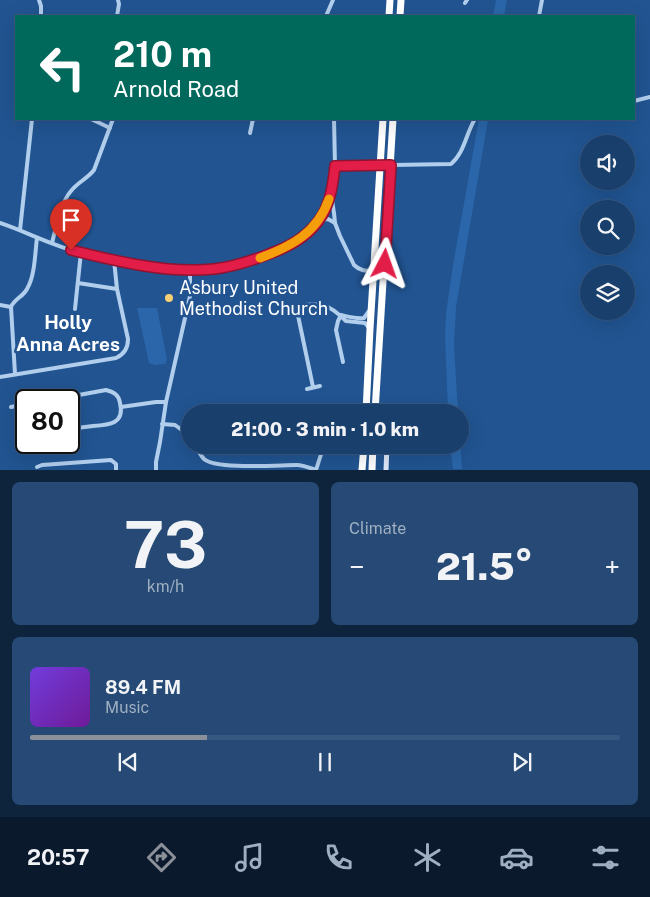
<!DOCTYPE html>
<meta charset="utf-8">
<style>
:root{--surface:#193f6d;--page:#264a75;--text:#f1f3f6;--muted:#9fafc2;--line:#375880;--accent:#8c9099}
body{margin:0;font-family:"Public Sans",sans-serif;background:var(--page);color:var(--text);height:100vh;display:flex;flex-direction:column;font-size:19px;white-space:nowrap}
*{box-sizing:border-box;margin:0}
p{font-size:16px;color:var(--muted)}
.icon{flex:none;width:28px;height:28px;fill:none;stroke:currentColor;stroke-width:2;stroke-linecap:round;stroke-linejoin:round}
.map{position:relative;height:470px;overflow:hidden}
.side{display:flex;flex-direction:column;gap:12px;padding:12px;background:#0e233c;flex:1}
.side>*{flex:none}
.top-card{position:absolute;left:15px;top:15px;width:620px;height:105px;border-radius:0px;box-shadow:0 5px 20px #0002,0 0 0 1px var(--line);background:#00695c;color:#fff;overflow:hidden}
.controls{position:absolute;left:580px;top:135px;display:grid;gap:10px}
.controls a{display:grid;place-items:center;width:55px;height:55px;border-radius:50%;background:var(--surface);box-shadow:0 5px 20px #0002,0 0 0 1px var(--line);font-size:25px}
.speed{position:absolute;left:15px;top:389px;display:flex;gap:10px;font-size:25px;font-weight:700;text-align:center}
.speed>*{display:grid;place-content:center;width:65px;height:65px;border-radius:50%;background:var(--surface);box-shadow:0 5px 20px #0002,0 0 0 1px var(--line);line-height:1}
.speed .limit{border:2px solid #111;border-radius:8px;background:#fff;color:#111}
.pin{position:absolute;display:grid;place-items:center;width:42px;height:42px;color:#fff;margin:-51px -21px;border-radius:50% 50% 50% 0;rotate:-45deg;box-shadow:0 0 5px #0007}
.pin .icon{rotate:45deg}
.me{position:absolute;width:55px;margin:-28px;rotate:4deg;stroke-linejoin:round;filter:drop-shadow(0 0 4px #0008)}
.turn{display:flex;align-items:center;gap:18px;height:105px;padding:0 15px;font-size:22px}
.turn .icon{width:65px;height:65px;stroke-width:2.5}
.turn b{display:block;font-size:35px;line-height:42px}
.big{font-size:38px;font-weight:800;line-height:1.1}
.side .card{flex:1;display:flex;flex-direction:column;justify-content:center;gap:8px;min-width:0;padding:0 18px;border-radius:8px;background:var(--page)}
.side .dial{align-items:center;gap:0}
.dial b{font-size:65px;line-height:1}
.song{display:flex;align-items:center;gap:15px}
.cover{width:60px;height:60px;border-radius:8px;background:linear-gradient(135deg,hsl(260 70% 55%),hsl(280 70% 35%))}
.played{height:5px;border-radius:2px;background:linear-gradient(90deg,var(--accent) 30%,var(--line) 30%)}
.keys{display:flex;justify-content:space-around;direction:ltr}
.heat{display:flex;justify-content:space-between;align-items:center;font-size:28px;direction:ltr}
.side .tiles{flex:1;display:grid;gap:12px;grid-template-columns:1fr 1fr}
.card:last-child{grid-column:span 2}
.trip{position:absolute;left:181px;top:404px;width:288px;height:50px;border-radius:25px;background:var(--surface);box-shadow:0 5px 20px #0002,0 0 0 1px var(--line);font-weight:800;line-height:50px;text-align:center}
.menu{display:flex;height:80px;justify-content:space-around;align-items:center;background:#0a192c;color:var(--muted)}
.menu .icon{width:35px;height:35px}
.menu .selected{color:var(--accent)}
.menu b{font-size:22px;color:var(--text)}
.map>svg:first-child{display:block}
.green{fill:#2a66a9}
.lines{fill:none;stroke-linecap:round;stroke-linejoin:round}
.street{stroke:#b1ceed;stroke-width:4}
.secondary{stroke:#deeafa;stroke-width:5}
.highway{stroke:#fff;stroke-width:7}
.route-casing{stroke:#92132f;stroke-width:12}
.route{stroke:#e11d48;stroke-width:9}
.slow{stroke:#f59e0b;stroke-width:9}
.poi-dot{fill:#f9cf73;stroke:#215491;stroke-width:2}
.labels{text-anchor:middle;stroke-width:5;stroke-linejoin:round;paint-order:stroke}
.poi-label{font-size:18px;fill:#fff;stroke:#215491;text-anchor:start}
.neighbourhood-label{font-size:19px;font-weight:bold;fill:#fff;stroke:#215491}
</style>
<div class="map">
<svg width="650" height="470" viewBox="0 0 650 470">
<rect width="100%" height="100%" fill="#215491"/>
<g class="green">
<path d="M496 0H507L504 16H493Z"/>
<path d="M479 119H489L488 120 456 307 454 343 458 412H448L445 336 446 313 453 265Z"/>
<path d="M137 308H157L167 360 165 364 155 365 149 363Z"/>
<path d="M460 441 462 469H453L450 445H460Z"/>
</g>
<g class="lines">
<g class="street">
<path d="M39 0 41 6V16"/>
<path d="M465 3 467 0"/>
<path d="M117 16 119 4 118 0"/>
<path d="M326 16 333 0"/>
<path d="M539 16 542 0"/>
<path d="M634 101 650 97"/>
<path d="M91 119 110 128"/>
<path d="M334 119 335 166 331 194 334 213 335 223 340 236 354 265C360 271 366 271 373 271"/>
<path d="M250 133 253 119"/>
<path d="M335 166 451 164C465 152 466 133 475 119"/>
<path d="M319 220 328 219 335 223"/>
<path d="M0 223C24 231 47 243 71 250 89 255 108 259 127 262 180 272 217 274 268 255 300 242 320 227 331 194"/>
<path d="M20 230 32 119"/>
<path d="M52 243C56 228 61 202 71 191 78 182 87 179 94 170L113 119"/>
<path d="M78 283 117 289"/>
<path d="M0 305 11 307"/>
<path d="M75 309 81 252"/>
<path d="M341 315 338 321 336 330 343 362"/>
<path d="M341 315C349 317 356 319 364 318L369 311"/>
<path d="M15 374 11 307C15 298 23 297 27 289 35 276 35 253 37 238"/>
<path d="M0 377 116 358C125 354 128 348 128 339L117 289 114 260"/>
<path d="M313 387 296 306C321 303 327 302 346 321L365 323 370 329"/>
<path d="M307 389 320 386"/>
<path d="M57 400V399L106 390C114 392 119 395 120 403 125 424 109 425 93 426 85 427 77 428 69 429"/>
<path d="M11 407 26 404"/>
<path d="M121 407 156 402H166"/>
<path d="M162 424 175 425 190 436"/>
<path d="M196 445C198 450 200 455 204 459 217 470 278 465 297 465 303 465 310 468 316 470"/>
<path d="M37 467 42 465 111 460 116 464V470"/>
<path d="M156 470V462L160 442 166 402 190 296V270"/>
<path d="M316 470 324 445"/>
</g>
<g class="secondary">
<path d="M376 407 381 408 387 412"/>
<path d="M386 470 387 445"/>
</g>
<g class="highway">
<path d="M389 16 390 0"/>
<path d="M400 16 401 0"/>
<path d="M366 412 370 329 383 119"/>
<path d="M375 412 393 119"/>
<path d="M362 470 364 445"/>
<path d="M372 470 373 445"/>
</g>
</g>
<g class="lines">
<defs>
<path id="route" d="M71 250C115 261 168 274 214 269 233 267 251 261 269 254 291 246 311 235 323 214 331 199 333 183 335 166L391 165 385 264"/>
</defs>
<use href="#route" class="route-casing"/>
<use href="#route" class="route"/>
<path class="slow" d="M260 258C292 246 317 233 329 199"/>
</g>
<circle class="poi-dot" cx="169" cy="298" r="5"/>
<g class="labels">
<g class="poi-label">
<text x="179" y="294">Asbury United<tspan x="179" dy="21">Methodist Church</tspan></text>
</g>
<g class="neighbourhood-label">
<text x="68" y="329">Holly<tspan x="68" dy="22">Anna Acres</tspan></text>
</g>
</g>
</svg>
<div class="controls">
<a><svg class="icon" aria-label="sound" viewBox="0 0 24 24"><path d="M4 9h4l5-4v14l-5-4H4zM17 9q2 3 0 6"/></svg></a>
<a><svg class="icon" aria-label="search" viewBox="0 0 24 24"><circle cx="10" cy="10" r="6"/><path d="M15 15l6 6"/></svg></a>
<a><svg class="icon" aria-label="layers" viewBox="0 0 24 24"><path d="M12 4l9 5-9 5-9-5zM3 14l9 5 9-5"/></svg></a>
</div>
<div class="speed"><div class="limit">80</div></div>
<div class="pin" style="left:71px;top:250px;background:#d93025"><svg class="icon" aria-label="arrive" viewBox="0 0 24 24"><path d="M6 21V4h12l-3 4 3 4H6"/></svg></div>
<svg class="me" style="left:385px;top:264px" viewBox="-20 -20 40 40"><path d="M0-17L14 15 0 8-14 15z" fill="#e11d48" stroke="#fff" stroke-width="4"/></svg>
<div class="trip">21:00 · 3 min · 1.0 km</div>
<div class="top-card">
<div class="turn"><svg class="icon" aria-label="left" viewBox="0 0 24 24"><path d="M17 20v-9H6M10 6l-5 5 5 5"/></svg><div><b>210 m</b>Arnold Road</div></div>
</div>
</div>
<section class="side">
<div class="tiles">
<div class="card dial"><b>73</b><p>km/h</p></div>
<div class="card"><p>Climate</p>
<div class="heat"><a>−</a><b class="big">21.5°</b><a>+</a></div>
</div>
<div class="card">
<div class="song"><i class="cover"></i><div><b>89.4 FM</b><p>Music</p></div></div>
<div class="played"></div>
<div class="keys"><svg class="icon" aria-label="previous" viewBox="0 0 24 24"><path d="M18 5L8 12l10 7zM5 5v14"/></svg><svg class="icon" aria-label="pause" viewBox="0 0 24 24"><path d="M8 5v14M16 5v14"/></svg><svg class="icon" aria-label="next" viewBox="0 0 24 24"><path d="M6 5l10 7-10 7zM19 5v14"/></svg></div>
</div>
</div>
</section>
<nav class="menu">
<b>20:57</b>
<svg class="icon selected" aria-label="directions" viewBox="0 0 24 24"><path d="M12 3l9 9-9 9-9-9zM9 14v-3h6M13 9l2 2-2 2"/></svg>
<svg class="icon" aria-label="music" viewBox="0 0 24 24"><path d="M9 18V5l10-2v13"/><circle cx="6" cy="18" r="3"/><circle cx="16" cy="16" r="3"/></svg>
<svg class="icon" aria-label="phone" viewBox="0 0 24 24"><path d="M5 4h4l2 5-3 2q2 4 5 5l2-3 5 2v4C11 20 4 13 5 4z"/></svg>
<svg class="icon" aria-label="climate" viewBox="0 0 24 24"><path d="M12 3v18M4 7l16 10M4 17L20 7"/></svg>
<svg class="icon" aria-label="car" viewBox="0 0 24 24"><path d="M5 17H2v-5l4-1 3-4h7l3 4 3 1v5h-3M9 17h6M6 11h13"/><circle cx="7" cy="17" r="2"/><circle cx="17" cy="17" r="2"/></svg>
<svg class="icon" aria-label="filters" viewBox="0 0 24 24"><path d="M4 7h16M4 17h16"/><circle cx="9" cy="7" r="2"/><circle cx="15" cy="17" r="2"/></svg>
</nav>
